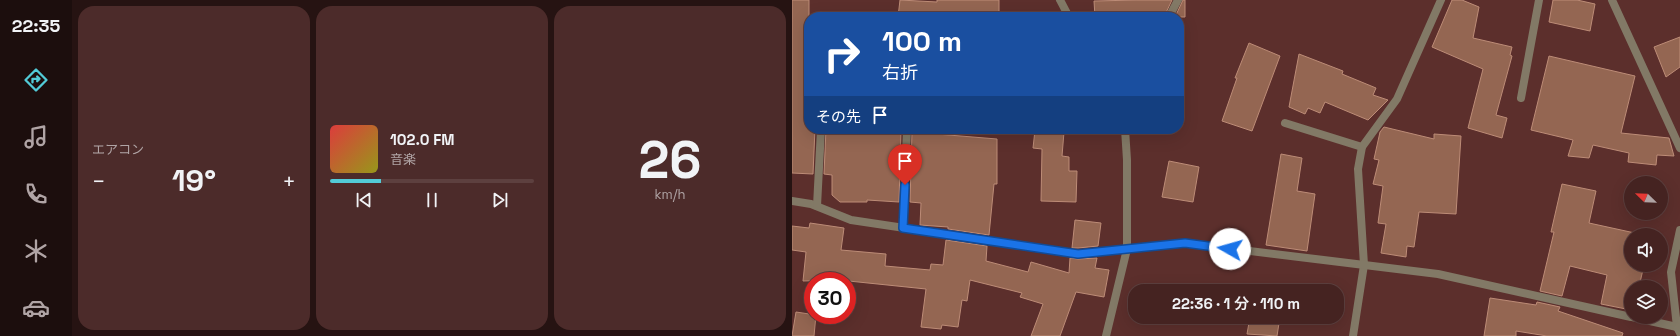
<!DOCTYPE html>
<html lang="ja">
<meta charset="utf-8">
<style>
:root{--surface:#452321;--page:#4c2b2a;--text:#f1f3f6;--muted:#b0a4a5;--line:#5d403f;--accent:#52cbd7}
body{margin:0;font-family:"Space Grotesk","Noto Sans JP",sans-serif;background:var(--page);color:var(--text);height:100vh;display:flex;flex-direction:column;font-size:15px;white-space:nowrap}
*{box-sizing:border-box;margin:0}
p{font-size:13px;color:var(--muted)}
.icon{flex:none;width:22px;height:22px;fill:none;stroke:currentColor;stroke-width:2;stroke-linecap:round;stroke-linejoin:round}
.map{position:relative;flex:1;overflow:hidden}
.sheet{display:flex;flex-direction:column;gap:6px;padding:6px;background:#261312;width:720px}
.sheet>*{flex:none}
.top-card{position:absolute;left:12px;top:12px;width:380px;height:122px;border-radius:16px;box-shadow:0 4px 16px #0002,0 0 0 1px var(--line);background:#1a4fa0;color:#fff;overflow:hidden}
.needle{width:26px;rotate:293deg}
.controls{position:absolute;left:832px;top:176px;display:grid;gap:8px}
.controls a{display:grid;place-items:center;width:44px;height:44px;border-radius:50%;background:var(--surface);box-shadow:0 4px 16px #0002,0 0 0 1px var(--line);font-size:20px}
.speed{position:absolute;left:12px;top:272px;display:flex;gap:8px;font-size:20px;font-weight:700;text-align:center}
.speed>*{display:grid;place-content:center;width:52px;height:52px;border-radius:50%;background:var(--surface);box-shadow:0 4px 16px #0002,0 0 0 1px var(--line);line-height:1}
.speed .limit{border:6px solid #d22;background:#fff;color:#111}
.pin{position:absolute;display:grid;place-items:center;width:34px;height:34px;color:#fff;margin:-41px -17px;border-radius:50% 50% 50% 0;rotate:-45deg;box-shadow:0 0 4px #0007}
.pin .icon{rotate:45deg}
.me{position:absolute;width:44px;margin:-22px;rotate:277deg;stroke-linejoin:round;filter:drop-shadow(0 0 3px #0008)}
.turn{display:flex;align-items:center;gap:14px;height:84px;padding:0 12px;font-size:18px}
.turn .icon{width:52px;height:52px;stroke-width:2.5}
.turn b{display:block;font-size:28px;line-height:34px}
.then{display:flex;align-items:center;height:38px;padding:0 12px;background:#0003;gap:8px;font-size:15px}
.big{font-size:30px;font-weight:600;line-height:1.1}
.sheet .tile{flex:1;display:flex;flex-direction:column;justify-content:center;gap:6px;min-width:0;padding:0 14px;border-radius:16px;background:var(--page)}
.sheet .dial{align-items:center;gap:0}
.dial b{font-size:52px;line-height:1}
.song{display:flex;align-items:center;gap:12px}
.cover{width:48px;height:48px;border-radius:6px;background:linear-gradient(135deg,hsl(0 70% 55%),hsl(60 70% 35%))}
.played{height:4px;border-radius:2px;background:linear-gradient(90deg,var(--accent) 25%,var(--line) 25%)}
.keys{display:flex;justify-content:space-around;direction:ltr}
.heat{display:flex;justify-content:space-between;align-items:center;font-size:22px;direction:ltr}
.sheet .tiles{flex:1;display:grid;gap:6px;grid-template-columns:repeat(3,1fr)}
.trip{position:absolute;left:336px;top:284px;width:216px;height:40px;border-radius:16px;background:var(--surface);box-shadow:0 4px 16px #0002,0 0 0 1px var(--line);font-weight:600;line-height:40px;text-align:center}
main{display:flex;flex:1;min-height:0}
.dock{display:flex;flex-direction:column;width:72px;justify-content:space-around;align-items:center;background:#1c0e0d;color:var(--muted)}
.dock .icon{width:28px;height:28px}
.dock .selected{color:var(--accent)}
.dock b{font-size:18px;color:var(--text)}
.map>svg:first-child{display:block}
.building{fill:#946652;stroke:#bd8c77}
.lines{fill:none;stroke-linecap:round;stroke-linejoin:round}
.service{stroke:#827966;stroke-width:8}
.minor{stroke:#827966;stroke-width:8}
.route-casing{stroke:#114b97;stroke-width:10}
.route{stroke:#1a73e8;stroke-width:7}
</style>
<main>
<nav class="dock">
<b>22:35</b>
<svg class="icon selected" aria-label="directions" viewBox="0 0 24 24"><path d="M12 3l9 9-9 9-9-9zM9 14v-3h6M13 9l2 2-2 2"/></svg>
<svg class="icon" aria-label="music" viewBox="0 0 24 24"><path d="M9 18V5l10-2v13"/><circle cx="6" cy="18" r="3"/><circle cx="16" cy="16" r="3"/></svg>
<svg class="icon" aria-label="phone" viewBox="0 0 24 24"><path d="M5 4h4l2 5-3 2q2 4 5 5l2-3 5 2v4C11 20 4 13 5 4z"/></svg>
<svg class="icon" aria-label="climate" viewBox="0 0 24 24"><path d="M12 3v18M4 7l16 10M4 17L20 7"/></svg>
<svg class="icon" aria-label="car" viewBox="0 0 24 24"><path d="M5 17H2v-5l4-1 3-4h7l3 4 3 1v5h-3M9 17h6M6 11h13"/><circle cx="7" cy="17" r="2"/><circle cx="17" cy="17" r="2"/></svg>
</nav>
<section class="sheet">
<div class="tiles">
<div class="tile"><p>エアコン</p>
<div class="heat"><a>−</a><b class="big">19°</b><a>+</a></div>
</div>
<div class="tile">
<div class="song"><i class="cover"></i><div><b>102.0 FM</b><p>音楽</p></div></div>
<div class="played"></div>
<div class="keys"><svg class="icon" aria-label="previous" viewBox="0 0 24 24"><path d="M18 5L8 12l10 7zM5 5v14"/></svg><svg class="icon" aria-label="pause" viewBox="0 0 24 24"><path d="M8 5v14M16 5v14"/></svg><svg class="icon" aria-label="next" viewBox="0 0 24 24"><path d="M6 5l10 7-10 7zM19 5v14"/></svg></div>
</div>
<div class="tile dial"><b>26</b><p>km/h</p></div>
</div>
</section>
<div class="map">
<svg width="888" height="336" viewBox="0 0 888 336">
<rect width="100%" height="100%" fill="#5c2f2c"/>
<g class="building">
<path d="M0 0H17V129H23L21 174 0 173Z"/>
<path d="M108 0 145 2V0H207V17H106Z"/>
<path d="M345 0H380L372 17H303L302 1Z"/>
<path d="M391 0H393V17H383Z"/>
<path d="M660 0H670L687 7 681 38 720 47 718 55 720 56 704 115 715 118 710 138 676 128 691 69 640 47Z"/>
<path d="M761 0H785L803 4 798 31 757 22Z"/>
<path d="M888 37V67L874 77 862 47Z"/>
<path d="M457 43 488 56 460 131 430 121 445 78H443Z"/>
<path d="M507 54 551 71 550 74 584 88 581 95 596 100 576 120 533 102 528 113 516 108 513 114 497 107Z"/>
<path d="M757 56 843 76 829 133 877 138 882 156 865 155 864 165 836 162 837 153 801 145 797 158 776 156 781 140 739 130Z"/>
<path d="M592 127 642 139V134L669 136 664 214 627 212 622 247 615 246 614 257 589 253 594 224 586 223 591 186 581 184 587 160 582 159 588 132Z"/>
<path d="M34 129H107V130L109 131 107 202 75 200V202H48L40 195V175L32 174Z"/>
<path d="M243 130 272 132 270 156 277 157V171H285L284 202 249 201 250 149 241 148Z"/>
<path d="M120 132 205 139V184H202L197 235 156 229V227L128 225 129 203 118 202Z"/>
<path d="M489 154 510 158 505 191 523 194 515 251 474 245Z"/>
<path d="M377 161 407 167 401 202 370 197Z"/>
<path d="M770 184 804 191 797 223 852 235H839V265H852L847 287H839V310L809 304 815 275 778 266 770 296 748 291 762 232H759Z"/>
<path d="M283 220 309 223 306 246 286 248H280Z"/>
<path d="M18 223 52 228 49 250 94 254 93 266 138 270 139 264 151 265 154 240 195 246 194 261 236 272 239 262 277 273 278 258 286 259 305 258 303 268 317 270 312 297 284 292 268 336H239L251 304 228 297 230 293 178 280 175 301 170 300 166 327 150 325 149 329 129 327 134 289 47 280 11 281 14 252 0 250V226L17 228Z"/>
<path d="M698 298 744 305 745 302 768 307 766 311 831 333 830 336H755L724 331V336H692Z"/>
<path d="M4 312 24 315 22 336H0Z"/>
<path d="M458 317H488L485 336 455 334Z"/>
</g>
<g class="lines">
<g class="service">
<path d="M729 98 747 0"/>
<path d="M493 123 570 147"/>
<path d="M561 336 572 265 566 169 570 147 605 99 649 0"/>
</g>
<g class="minor">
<path d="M268 0 277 17"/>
<path d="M820 0 888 148"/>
<path d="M377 17 386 0"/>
<path d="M0 201 19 204 59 220 286 254 393 243 646 274 839 317"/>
<path d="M25 206 29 129"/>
<path d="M111 228 115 129"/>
<path d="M888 230 879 272 885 327 888 333"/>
<path d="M840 317 885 327"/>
<path d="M314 336 335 249V160L333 129"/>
</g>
</g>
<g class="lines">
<defs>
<path id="route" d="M113 185 111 228 286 254 393 243 438 249"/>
</defs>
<use href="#route" class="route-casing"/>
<use href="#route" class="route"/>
</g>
</svg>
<div class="controls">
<a><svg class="needle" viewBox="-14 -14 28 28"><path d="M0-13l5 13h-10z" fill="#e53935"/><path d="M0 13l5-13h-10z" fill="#b0a4a5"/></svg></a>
<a><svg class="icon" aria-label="sound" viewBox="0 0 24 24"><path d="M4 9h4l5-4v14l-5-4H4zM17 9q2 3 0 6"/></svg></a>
<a><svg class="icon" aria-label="layers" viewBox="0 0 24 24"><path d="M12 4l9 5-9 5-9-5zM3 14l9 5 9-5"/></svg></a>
</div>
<div class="speed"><div class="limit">30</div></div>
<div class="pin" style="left:113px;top:185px;background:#d93025"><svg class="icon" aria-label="arrive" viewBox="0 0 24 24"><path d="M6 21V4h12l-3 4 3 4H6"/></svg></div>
<svg class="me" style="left:438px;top:249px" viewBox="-20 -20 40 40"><circle r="19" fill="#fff"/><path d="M0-13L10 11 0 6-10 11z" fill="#1a73e8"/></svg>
<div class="trip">22:36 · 1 分 · 110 m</div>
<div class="top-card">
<div class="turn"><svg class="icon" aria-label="right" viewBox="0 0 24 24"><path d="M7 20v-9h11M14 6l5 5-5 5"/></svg><div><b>100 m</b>右折</div></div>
<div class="then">その先<svg class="icon" aria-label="arrive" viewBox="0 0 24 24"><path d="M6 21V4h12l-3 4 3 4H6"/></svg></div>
</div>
</div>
</main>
